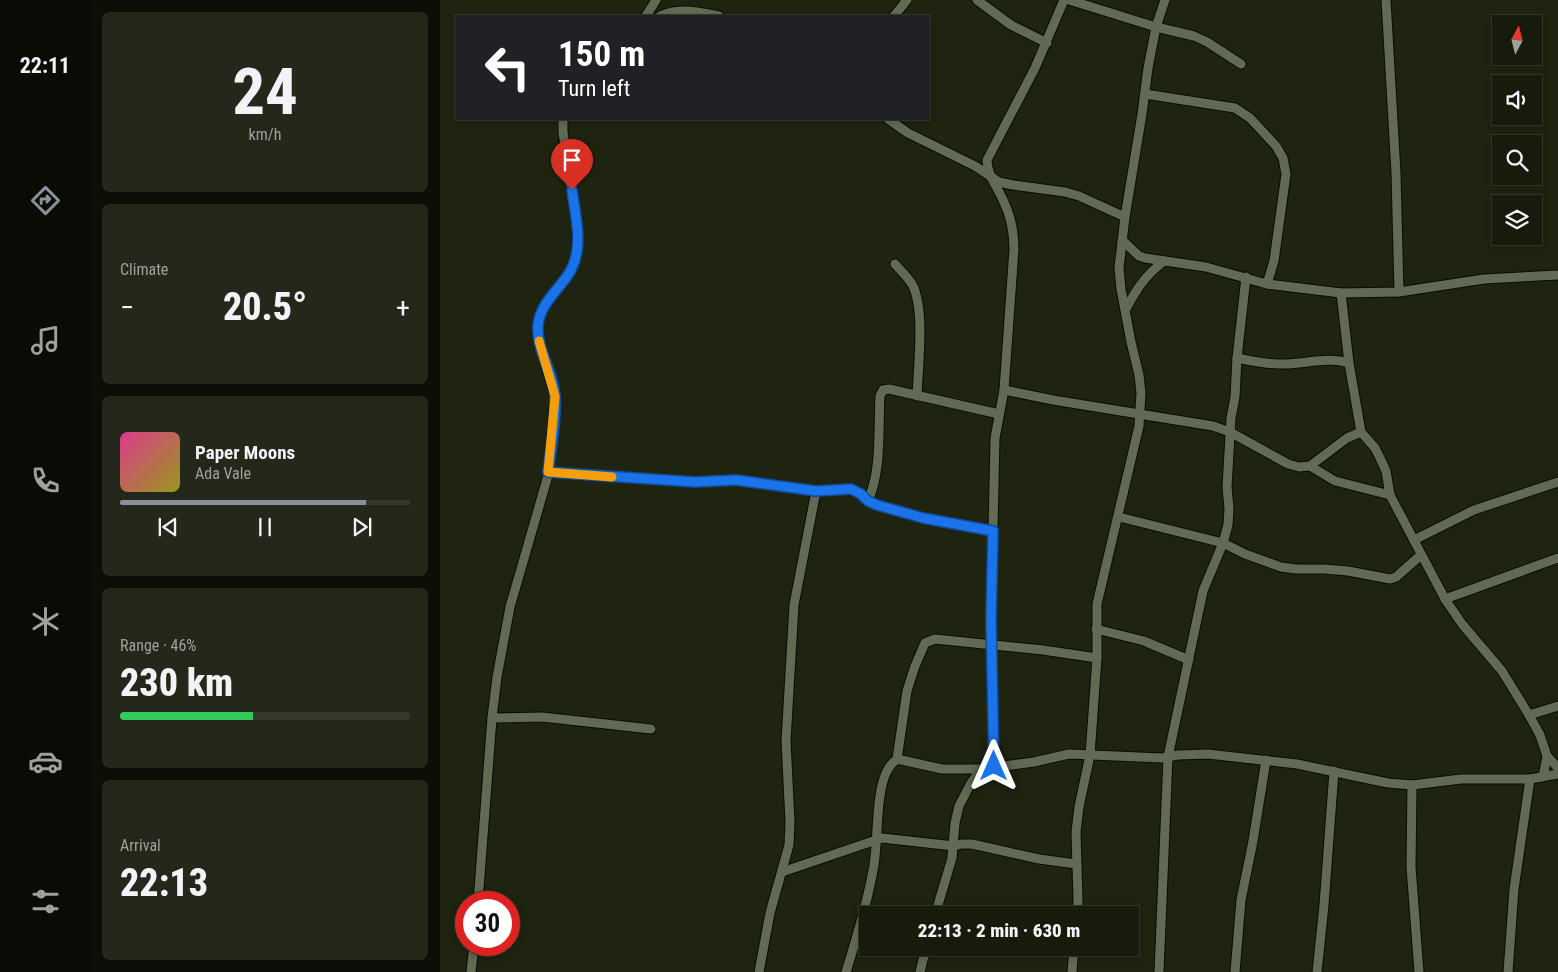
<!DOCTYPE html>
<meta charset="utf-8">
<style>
:root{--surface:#161b0c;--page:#23281a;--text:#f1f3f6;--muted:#9ea19d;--line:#35392d;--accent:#8c9099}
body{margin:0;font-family:"Roboto Condensed",sans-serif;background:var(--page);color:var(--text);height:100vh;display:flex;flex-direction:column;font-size:19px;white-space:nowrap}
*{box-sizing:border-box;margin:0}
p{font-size:16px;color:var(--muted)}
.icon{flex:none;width:28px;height:28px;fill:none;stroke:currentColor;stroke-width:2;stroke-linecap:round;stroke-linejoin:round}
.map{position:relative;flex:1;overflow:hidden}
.details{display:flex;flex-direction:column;gap:12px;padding:12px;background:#0c0f07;width:350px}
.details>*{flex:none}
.top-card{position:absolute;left:15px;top:15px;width:475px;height:105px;border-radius:0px;box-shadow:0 2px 8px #0003,0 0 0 1px var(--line);background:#202124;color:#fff;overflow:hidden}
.needle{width:32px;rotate:7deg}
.controls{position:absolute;left:1052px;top:15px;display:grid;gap:10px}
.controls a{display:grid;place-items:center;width:50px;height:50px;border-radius:0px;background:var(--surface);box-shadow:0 2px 8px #0003,0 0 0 1px var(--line);font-size:25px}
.speed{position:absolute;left:15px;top:891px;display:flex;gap:10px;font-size:25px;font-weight:700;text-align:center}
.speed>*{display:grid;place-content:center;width:65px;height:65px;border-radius:50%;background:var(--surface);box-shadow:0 2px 8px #0003,0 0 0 1px var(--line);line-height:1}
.speed .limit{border:8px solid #d22;background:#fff;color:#111}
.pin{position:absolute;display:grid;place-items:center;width:42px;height:42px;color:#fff;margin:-51px -21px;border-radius:50% 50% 50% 0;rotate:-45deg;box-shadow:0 0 5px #0007}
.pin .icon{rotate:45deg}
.me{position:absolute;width:55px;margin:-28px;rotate:0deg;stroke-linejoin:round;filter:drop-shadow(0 0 4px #0008)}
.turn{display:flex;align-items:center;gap:18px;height:105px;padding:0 20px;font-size:22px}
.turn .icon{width:65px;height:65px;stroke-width:2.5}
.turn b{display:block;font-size:35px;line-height:42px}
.big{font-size:38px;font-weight:800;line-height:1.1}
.details .card{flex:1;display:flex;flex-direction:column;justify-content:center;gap:8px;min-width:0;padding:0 18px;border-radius:8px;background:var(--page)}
.details .dial{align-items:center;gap:0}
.dial b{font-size:65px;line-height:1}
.song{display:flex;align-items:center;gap:15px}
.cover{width:60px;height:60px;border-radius:8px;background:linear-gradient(135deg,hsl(330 70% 55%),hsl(60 70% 35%))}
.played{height:5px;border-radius:2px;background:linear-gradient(90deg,var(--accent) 85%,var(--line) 85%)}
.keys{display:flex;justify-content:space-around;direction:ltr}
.heat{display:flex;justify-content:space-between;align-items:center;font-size:28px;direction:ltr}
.charge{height:8px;border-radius:4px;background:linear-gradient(90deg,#34c759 46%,var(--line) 0)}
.trip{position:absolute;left:419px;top:906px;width:280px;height:50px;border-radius:0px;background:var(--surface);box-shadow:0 2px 8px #0003,0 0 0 1px var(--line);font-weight:800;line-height:50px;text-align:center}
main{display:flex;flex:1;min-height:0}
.dock{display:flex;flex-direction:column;width:90px;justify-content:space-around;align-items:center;background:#090b05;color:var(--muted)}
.dock .icon{width:35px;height:35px}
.dock .active{color:var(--accent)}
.dock b{font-size:22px;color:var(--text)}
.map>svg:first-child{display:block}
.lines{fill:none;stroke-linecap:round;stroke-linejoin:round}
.street-casing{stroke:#080d00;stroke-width:11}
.street{stroke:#626a54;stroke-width:9}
.route-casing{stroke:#114b97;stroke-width:12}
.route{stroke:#1a73e8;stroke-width:9}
.slow{stroke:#f59e0b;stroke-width:9}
</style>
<main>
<nav class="dock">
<b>22:11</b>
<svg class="icon active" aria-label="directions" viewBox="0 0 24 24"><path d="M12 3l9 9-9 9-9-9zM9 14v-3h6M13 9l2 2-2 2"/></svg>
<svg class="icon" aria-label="music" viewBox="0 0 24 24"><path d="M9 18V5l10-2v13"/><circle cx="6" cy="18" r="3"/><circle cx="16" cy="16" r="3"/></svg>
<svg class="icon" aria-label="phone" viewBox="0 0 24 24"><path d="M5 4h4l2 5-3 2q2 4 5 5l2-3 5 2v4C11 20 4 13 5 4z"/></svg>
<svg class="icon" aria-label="climate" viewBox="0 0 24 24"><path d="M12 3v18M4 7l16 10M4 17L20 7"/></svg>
<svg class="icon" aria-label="car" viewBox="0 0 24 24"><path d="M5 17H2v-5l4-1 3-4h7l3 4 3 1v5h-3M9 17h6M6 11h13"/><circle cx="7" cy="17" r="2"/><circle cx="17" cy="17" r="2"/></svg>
<svg class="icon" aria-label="filters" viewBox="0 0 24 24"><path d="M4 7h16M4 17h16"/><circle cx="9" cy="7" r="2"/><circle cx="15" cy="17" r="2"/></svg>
</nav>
<section class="details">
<div class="card dial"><b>24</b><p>km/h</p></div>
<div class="card"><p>Climate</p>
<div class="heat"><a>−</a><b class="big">20.5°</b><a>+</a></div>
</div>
<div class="card">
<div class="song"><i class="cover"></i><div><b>Paper Moons</b><p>Ada Vale</p></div></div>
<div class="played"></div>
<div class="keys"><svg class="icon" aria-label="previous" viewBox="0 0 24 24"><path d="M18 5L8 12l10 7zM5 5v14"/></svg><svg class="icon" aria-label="pause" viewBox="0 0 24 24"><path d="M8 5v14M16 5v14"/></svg><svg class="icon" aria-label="next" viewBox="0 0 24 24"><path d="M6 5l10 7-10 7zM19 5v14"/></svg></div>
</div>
<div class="card"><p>Range · 46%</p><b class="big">230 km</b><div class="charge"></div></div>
<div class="card"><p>Arrival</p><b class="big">22:13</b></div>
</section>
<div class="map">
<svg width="1118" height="972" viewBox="0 0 1118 972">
<rect width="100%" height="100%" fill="#1e2410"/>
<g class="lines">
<defs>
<g id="street">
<path d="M537 0 571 25 607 43"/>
<path d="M629 0 716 27 754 36 767 42 801 64"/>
<path d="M946 0 956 173 959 292"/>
<path d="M206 16 216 0"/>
<path d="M220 16C240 7 258 12 279 16"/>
<path d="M454 16 467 0"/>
<path d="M705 94 795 108 810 118 836 146 843 158 846 174 834 261 827 284"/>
<path d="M448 119 468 133 535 166 559 182 573 185 625 192 639 196 685 217"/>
<path d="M682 240 699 256 705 258 766 267 827 284 901 293 959 292 1044 279 1118 275"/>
<path d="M455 264C461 271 469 278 473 286 485 311 478 367 477 396"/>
<path d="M901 293 909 363 921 432 935 448 940 458 946 471 950 495 1005 599 1022 624 1062 671 1089 715 1100 735 1107 756 1103 777"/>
<path d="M686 309C697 288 705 276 724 261"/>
<path d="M797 358C811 361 825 364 839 364 862 365 887 356 909 363"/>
<path d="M564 390 613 400 773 426 790 432 848 464 859 467 870 466 907 438 921 432"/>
<path d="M870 466 895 481 950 495"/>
<path d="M109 472 255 482 296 480 376 491 354 605 346 741 350 822 349 845 330 913 319 972"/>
<path d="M376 491 411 489 421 494 428 501 437 505 483 518 553 531"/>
<path d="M428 501C442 469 438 430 440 396L443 390 449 389 559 414"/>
<path d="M679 517 783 543 805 554 841 567 856 569H884L908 571 950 579 956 577 981 555"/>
<path d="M974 540 1034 510 1118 482"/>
<path d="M1005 599 1118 558"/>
<path d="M656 629 704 641 749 660"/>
<path d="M1089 715 1118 706"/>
<path d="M52 718 102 717 211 729"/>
<path d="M1107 756 1118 768"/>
<path d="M457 759 502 769H541L594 762 629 754 722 758 738 755 768 754 857 764 948 783 972 785 1021 779H1090L1118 774"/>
<path d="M554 766 551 620 555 438 564 390 574 249C574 232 571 216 563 200 557 186 547 175 547 160L595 68 624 0"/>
<path d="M972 785 971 867 979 972"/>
<path d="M342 872 442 838 514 846 522 844H532L599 859 636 864"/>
<path d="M38 902 52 718 57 677 70 607 109 472 115 396 97 334 98 322 103 308 131 270 136 256 137 229 123 132V119"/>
<path d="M495 915 512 858 515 823 519 806 531 783 541 769"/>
<path d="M637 915 638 900 636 832 639 807 650 755 657 658V604L699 426 701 393 699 375 691 342 681 289 679 268 685 217 702 114 708 68 716 27 725 0"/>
<path d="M31 972 34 945"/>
<path d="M406 972C417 937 428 901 434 865 438 838 436 811 442 785 445 774 448 766 457 759L467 691 475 666 485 643 495 639 603 650 657 658"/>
<path d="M480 972 486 948"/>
<path d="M632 972 634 948"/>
<path d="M719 972 728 757 763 591 783 543 788 525 789 509 787 487 791 418 795 397 797 358 806 277"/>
<path d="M795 972 801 900 813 841 826 760"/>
<path d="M877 972 884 905 894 771"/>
<path d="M1068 972 1074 889 1090 779"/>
</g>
</defs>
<use href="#street" class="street-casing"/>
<use href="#street" class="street"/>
</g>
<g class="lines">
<defs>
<path id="route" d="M132 190C135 215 144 245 131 270 121 288 100 303 98 325 96 349 113 371 115 395 117 416 111 450 108 472L255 482 296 480 376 491 411 489 421 494 428 501 437 505 483 518 553 531 551 620 554 766"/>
</defs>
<use href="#route" class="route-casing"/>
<use href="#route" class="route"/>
<path class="slow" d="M99 341 115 396 108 472 172 477"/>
</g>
</svg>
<div class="controls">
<a><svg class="needle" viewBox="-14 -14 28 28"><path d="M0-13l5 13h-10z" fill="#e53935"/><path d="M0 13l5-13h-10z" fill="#9ea19d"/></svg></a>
<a><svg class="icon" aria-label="sound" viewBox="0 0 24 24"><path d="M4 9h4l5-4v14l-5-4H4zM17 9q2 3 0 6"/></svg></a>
<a><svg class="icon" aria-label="search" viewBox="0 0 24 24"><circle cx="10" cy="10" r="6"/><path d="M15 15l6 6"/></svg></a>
<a><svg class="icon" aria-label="layers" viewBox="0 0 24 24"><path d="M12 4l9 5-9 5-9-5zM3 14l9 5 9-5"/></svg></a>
</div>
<div class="speed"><div class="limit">30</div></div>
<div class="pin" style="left:132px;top:190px;background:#d93025"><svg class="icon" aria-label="arrive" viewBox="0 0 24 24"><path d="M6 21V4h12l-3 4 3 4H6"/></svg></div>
<svg class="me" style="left:554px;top:766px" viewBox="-20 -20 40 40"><path d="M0-17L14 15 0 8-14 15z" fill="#1a73e8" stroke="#fff" stroke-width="4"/></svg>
<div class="trip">22:13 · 2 min · 630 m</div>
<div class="top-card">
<div class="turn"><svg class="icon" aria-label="left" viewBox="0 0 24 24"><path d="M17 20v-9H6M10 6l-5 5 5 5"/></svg><div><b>150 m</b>Turn left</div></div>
</div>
</div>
</main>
